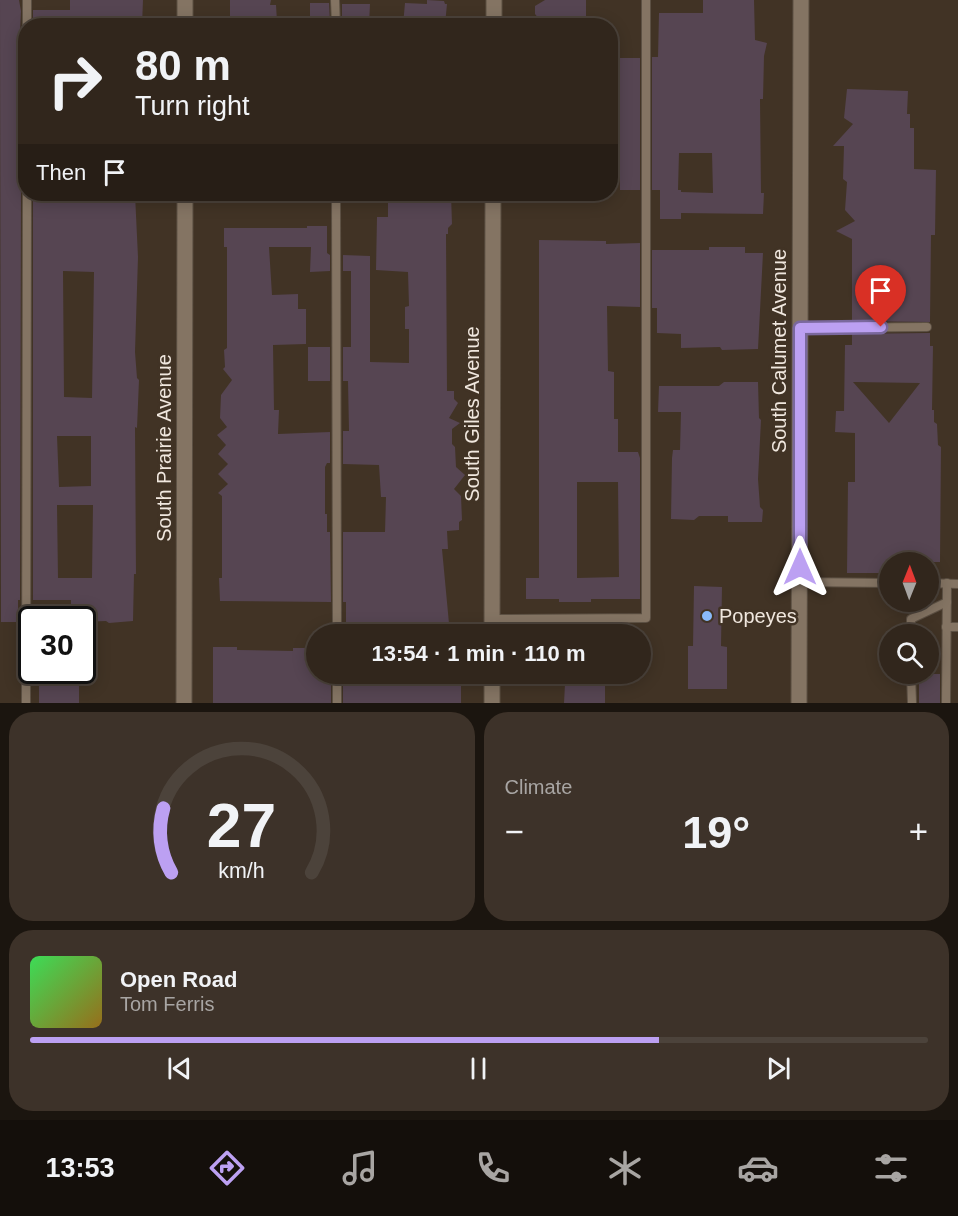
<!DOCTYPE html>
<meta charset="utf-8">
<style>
:root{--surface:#31261c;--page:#3d3229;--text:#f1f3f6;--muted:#a8a5a3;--line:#4c433b;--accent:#bca0f2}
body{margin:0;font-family:Helvetica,sans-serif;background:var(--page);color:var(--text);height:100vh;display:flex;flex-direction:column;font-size:22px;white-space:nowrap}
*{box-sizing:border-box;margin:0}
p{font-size:20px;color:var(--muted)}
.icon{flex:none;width:33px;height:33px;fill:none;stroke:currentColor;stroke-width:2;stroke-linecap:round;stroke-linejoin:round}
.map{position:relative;height:703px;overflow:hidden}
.drawer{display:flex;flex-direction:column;gap:9px;padding:9px;background:#1b150f;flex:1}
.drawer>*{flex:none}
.hud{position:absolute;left:18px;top:18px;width:600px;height:183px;border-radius:24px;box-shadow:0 3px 15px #0003,0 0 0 2px var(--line);background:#31261c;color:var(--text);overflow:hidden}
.needle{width:39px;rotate:1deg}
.controls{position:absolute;left:879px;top:552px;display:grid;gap:12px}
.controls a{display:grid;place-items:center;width:60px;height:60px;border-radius:50%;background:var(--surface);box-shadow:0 3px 15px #0003,0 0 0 2px var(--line);font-size:30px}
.speed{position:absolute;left:18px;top:606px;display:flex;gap:12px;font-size:30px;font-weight:700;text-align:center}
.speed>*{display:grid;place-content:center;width:78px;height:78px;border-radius:50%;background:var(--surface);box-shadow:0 3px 15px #0003,0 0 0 2px var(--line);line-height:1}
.speed .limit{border:3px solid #111;border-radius:9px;background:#fff;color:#111}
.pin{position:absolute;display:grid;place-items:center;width:51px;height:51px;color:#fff;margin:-62px -26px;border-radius:50% 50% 50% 0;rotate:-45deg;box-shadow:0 0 6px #0007}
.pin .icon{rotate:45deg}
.me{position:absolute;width:66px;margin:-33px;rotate:0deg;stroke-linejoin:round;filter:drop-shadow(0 0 4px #0008)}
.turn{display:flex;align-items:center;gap:21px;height:126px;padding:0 18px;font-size:27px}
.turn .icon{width:78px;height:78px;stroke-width:2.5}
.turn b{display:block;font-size:42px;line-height:51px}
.then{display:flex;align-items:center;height:57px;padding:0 18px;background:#0003;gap:12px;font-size:22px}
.big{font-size:45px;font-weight:800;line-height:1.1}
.drawer .card{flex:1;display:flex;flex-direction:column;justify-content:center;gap:9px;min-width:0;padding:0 21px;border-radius:24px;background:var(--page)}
.drawer .dial{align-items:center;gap:0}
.dial svg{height:156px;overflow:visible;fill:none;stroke:var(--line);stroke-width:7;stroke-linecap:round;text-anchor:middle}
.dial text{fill:var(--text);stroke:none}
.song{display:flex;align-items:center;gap:18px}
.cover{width:72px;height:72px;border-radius:9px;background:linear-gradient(135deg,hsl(130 70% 55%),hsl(40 70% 35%))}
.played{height:6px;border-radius:3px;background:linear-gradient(90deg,var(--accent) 70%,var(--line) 70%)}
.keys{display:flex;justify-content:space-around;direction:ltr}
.heat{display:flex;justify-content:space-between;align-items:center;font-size:33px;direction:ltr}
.drawer .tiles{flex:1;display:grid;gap:9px;grid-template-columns:1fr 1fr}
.card:last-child{grid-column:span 2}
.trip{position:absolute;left:306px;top:624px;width:345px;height:60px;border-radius:30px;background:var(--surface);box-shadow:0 3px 15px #0003,0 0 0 2px var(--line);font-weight:800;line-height:60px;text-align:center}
.tab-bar{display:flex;height:96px;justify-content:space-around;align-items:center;background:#140f0b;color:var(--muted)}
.tab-bar .icon{width:42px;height:42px}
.tab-bar .current{color:var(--accent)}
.tab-bar b{font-size:27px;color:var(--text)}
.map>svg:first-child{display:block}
.building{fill:#564552;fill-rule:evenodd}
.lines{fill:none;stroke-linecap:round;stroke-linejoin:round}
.service-casing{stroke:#5c5043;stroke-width:10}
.minor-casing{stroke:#5c5043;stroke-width:17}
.service{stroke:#847463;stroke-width:8}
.minor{stroke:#847463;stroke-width:15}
.route-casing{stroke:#7a689d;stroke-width:15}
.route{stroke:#bca0f2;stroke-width:10}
.poi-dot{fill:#89bafc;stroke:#413325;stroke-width:2}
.labels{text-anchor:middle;stroke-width:5;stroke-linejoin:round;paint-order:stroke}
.street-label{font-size:20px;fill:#f0e7de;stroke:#413325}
.poi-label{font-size:20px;fill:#f0e7de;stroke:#413325;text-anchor:start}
</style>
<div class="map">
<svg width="958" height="703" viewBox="0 0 958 703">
<rect width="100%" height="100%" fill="#413325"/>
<g class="building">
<path d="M0 0H19L21 11 18 73H20L21 194 20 600H18V622H1Z"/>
<path d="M70 0H143L142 26H33V10H70Z"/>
<path d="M230 0H271L270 5H276L277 21H270V23H230Z"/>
<path d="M427 0 444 1 445 4H447L445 25H403L405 3 427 4Z"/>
<path d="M545 0H586V19H539L535 14V6Z"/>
<path d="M703 0H754L755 40 767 43 764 56 763 99H760L761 193H764L763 214 681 213V219H660V190H652V57H658L659 13H703ZM679 153H712L713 193 681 192V190H678Z"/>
<path d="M310 3H329L330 23H310Z"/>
<path d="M342 4H370L369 25 342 23Z"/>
<path d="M618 58H640V190H620L619 133H616Z"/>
<path d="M847 89 908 91 907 114H910V128H914V169L936 170 935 235H931L930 322 852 321V239L836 231 855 221 845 210 847 182 843 179 844 146H833L853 124 844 118Z"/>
<path d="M33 194H135L138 257 135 352 137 378 139 380 137 428 135 427 136 574H134L133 621 109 623 106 621 82 622V620H79V614H71V600H33ZM63 271 94 272 92 398 64 397ZM57 436H91V486L59 487ZM57 505H93L92 578H58Z"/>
<path d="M390 194H451L452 224 448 228V234H446L447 391H454V399L458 403 449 418 460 423 452 429V444L455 447 456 467 465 475 454 489 461 496 462 520 459 522V530L447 531 448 549H442L450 634H346V602H343V532H385L386 497H381L379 465 343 464V431H349L348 381H343V347H351V271H343V255L370 256V362L409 363V329H405V307L409 306 408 272 376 270 377 217H388V199H390Z"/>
<path d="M307 226H327V253L330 255V271L310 272 311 247H269L272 295 298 294V309H306V344L273 345 274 410H279L278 434 330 432V463H327L325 467V514H327V532H330L331 602 220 601 219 578H222V496L218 493 228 484 218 474 228 464 218 454 226 445 217 435 227 427 220 418 221 395 232 380 223 369 225 367 224 350 227 348V247H224V228H307Z"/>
<path d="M539 240 606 241V244L640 243V307L607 306 608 371 614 372V419H618V452H638L640 458V599H591V602H559V599H526V578H539ZM577 482H618L619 577 577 578Z"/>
<path d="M709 247H745V253H763L758 349 722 350 720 347 681 348V334L657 333V308H652V250H709Z"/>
<path d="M927 333H930V346H933L932 410H934V422L937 424 938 445 941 447 940 562H890V573H847L848 482H855V433L835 432 836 411H844L845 345H852V334ZM853 382 920 383 889 423Z"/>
<rect x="308" y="347" width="22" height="34"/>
<path d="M724 382H758L759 418 761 420 758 479 760 507 763 510 762 522H728V516H699L694 520 671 519 672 458 673 450H680L681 412H658L659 386H719Z"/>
<path d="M694 586 722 587 721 646 727 647V689H688V646H693Z"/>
<path d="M213 647H237V650L293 651V648H316V674H331V703H213Z"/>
<rect x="39" y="670" width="40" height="33"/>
<rect x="343" y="674" width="118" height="29"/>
<rect x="919" y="674" width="21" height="29"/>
<path d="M569 675H605V703H564L565 684H568Z"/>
</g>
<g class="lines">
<defs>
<g id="service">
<path d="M335 0 336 26"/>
<path d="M27 26V0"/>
<path d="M336 194 337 634"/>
<path d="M800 328 927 327"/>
<path d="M800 582 890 583"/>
<path d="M928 583 958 584"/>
<path d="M492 619 646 618V0"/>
<path d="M946 627H958"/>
<path d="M911 634V619L947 602"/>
<path d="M337 674V703"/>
<path d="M911 674 912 703"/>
<path d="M26 703 27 194"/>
<path d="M946 703 947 583"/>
</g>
<g id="minor">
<path d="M185 26V0"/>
<path d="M494 26V0"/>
<path d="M492 634 493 194"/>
<path d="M184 703 185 194"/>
<path d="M492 703V674"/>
<path d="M799 703 801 0"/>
</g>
</defs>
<use href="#service" class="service-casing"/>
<use href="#minor" class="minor-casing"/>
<use href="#service" class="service"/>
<use href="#minor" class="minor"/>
</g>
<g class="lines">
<defs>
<path id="route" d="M800 567V328L881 327"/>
</defs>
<use href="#route" class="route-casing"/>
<use href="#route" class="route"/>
</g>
<circle class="poi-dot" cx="707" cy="616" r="6"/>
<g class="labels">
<g class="street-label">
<text transform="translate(779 351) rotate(-90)" y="7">South Calumet Avenue</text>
<text transform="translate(472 414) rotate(-90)" y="7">South Giles Avenue</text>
<text transform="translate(164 448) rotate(-90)" y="7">South Prairie Avenue</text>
</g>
<g class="poi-label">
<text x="719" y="623">Popeyes</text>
</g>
</g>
</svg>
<div class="controls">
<a><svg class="needle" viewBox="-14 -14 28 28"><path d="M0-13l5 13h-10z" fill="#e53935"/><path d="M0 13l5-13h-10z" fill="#a8a5a3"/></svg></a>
<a><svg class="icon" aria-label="search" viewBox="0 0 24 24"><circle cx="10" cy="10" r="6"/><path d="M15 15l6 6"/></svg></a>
</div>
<div class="speed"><div class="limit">30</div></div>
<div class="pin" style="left:881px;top:327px;background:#d93025"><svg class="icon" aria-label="arrive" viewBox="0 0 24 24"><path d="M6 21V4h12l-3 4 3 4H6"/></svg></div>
<svg class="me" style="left:800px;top:567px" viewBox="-20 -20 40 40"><path d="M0-17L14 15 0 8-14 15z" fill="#bca0f2" stroke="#fff" stroke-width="4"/></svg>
<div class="trip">13:54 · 1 min · 110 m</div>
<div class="hud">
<div class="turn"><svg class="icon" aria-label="right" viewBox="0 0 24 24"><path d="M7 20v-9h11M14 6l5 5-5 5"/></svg><div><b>80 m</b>Turn right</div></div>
<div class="then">Then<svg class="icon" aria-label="arrive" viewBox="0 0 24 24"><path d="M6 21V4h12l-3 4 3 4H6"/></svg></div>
</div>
</div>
<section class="drawer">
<div class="tiles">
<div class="card dial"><svg viewBox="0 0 100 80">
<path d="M14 69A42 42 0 1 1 86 69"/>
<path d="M14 69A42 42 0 0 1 10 36" stroke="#bca0f2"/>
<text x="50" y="56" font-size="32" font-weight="700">27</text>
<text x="50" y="72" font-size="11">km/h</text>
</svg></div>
<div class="card"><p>Climate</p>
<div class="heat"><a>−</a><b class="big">19°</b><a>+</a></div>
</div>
<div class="card">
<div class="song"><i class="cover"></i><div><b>Open Road</b><p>Tom Ferris</p></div></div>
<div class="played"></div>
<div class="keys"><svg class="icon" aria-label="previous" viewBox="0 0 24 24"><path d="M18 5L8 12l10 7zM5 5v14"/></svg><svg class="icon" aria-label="pause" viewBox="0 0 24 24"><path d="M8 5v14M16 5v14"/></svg><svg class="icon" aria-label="next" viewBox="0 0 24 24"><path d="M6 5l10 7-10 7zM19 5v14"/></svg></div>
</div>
</div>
</section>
<nav class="tab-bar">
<b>13:53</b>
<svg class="icon current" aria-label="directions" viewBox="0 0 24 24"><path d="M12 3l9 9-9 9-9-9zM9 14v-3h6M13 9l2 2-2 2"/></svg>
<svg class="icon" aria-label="music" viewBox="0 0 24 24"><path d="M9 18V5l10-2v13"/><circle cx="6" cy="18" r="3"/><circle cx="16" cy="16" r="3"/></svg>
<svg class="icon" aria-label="phone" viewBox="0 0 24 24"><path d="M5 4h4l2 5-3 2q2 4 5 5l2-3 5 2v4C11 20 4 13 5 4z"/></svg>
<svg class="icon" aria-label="climate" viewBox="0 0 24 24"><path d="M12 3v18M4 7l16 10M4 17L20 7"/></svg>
<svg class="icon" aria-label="car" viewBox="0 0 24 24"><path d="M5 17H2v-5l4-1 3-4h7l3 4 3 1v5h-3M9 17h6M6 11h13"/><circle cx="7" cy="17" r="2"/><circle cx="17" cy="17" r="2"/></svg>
<svg class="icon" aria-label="filters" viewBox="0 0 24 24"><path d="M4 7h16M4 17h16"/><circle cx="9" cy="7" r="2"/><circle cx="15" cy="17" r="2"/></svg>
</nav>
